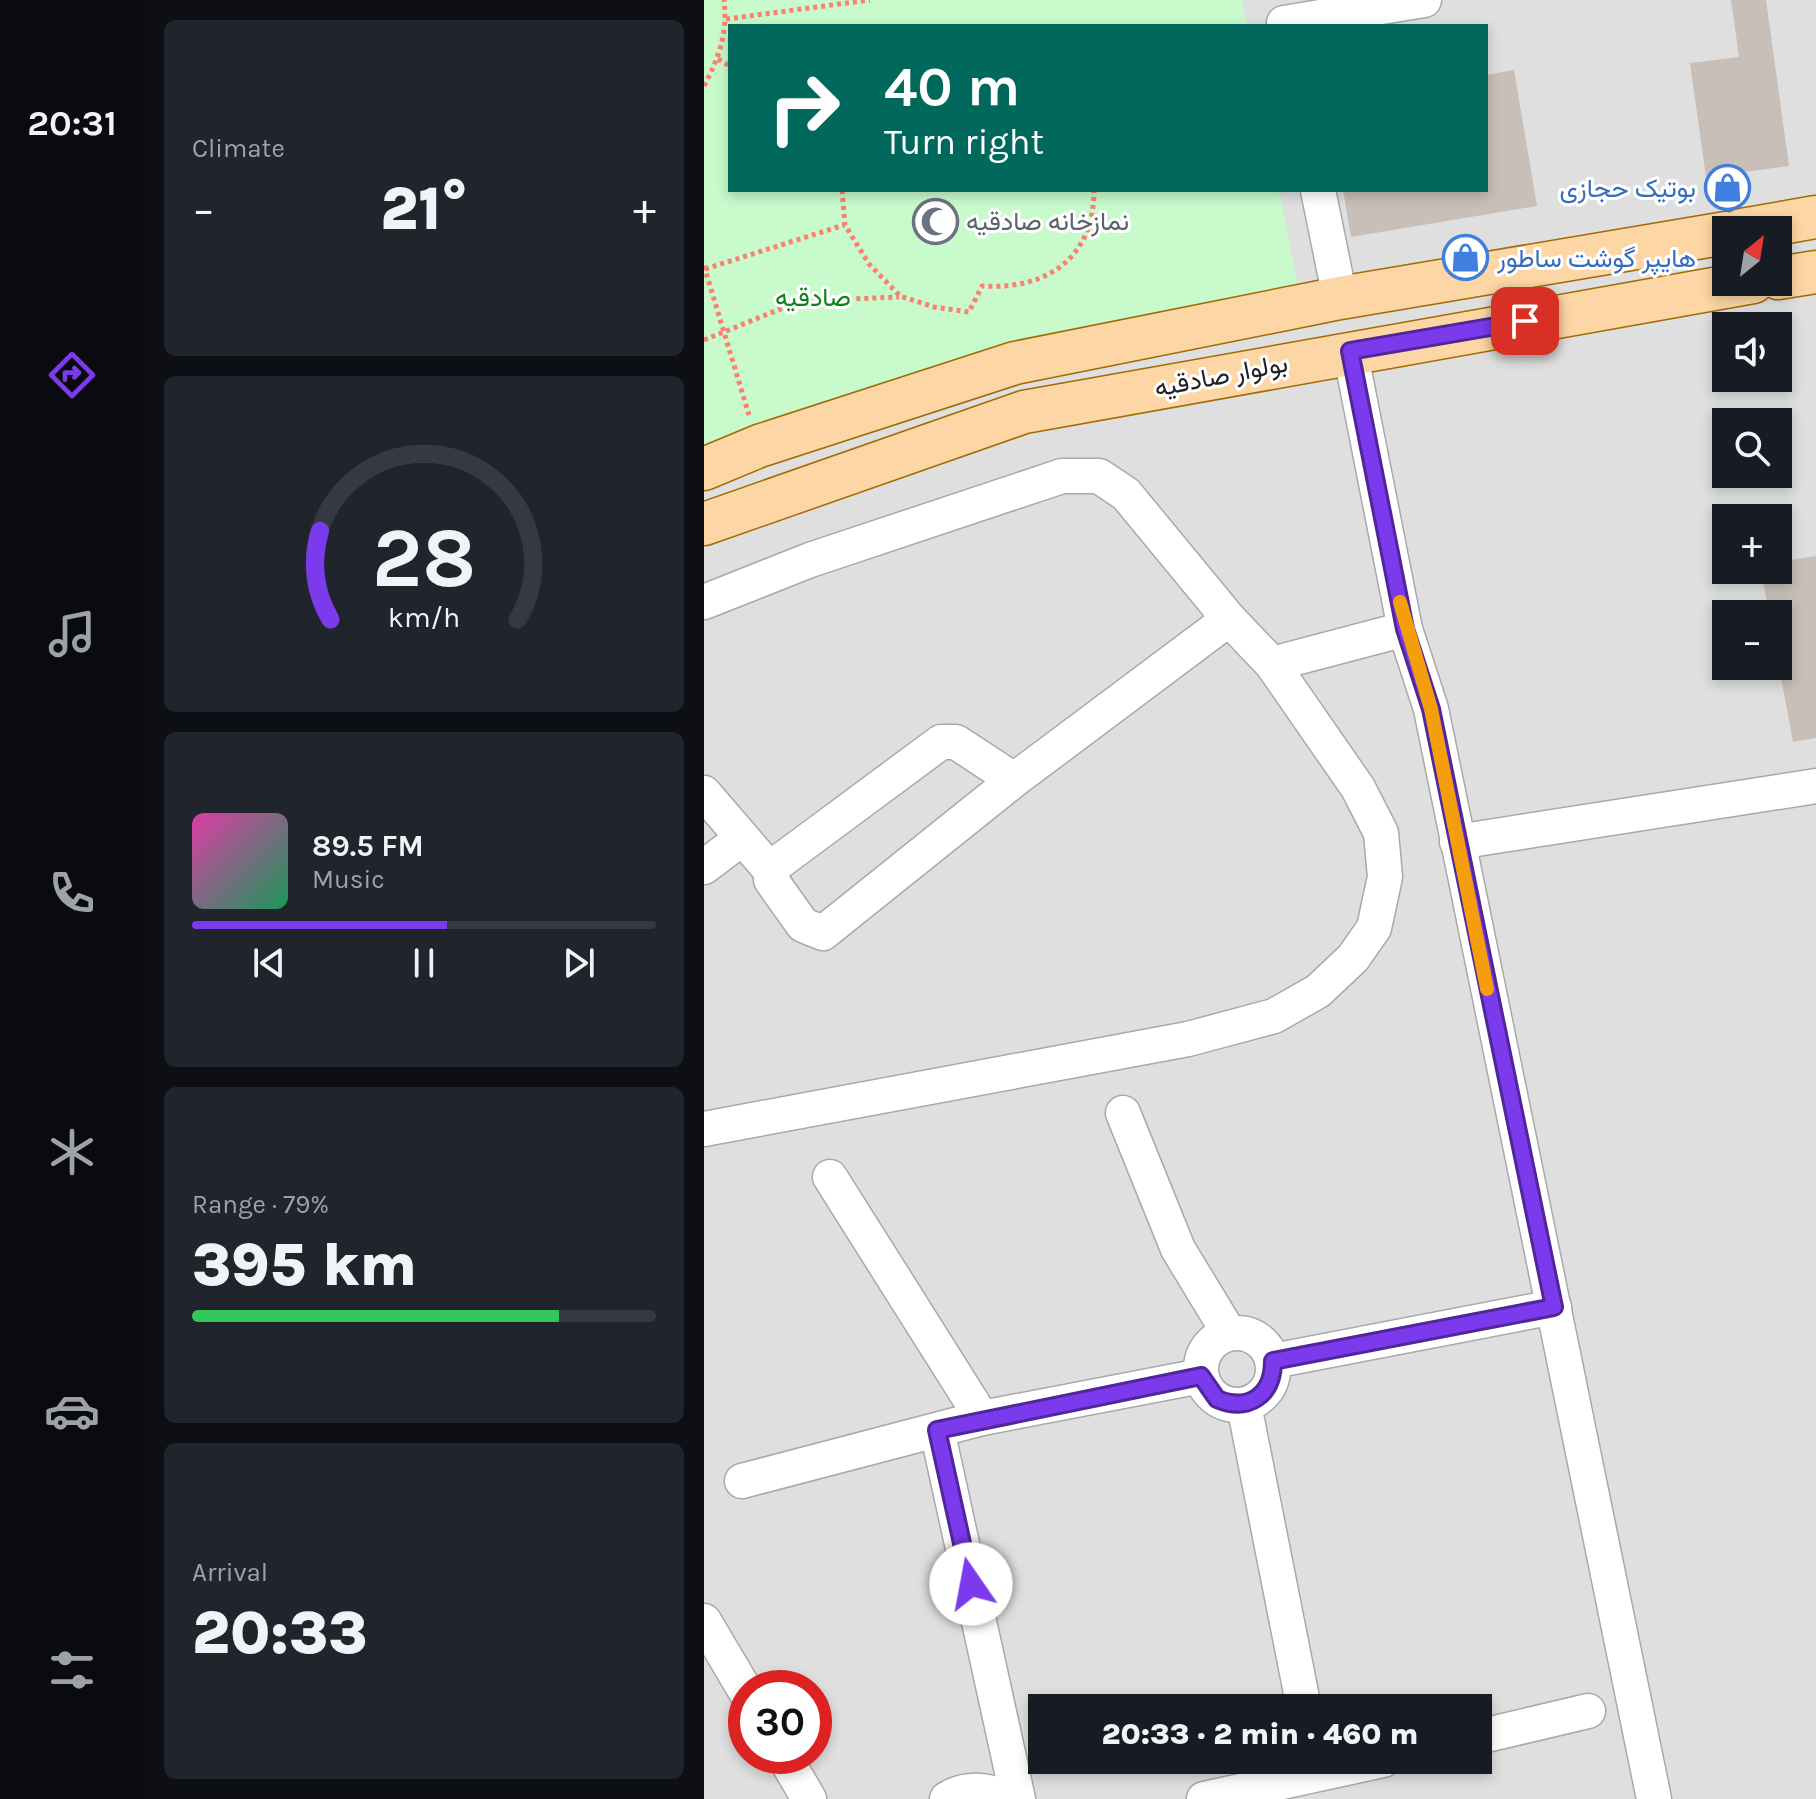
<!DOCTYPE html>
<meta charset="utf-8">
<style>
:root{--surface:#171b24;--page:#20242c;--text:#f1f3f6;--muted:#9ea1a6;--line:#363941;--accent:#7c3aed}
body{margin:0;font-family:Karla,Vazirmatn,sans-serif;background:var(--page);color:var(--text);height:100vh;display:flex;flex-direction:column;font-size:30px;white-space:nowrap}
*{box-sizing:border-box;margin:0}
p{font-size:26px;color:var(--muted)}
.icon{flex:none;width:44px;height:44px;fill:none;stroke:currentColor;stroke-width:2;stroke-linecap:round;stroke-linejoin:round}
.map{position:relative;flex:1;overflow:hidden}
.side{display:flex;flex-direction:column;gap:20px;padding:20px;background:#0d0f14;width:560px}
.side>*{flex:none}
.top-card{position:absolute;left:24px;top:24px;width:760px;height:168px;border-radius:0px;box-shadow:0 4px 12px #0003;background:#00695c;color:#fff;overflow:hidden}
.needle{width:52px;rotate:30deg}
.controls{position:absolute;left:1008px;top:216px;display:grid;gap:16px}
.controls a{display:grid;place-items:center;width:80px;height:80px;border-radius:0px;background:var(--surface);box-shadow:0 4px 12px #0003;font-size:40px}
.speed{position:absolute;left:24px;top:1670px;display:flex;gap:16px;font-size:40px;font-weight:700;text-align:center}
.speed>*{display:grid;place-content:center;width:104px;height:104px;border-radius:50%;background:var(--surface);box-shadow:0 4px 12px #0003;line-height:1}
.speed .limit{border:12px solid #d22;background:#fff;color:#111}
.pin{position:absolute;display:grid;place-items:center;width:68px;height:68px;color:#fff;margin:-34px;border-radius:16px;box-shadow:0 4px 12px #0006}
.me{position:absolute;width:88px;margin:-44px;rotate:348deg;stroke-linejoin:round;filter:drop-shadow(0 0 6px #0008)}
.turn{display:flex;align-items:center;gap:28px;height:168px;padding:0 24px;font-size:36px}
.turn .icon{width:104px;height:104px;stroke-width:2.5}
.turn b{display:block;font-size:56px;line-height:68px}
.big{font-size:60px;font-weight:800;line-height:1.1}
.side .tile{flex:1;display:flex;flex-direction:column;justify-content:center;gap:12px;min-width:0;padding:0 28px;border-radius:12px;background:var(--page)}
.side .dial{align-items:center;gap:0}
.dial svg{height:208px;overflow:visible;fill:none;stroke:var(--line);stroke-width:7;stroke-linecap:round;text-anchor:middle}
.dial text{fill:var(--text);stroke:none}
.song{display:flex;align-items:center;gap:24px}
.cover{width:96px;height:96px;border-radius:12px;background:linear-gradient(135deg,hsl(320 70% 55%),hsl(150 70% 35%))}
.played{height:8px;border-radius:4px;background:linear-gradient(90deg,var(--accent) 55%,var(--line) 55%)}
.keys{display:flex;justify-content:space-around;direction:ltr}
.heat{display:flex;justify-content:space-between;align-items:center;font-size:44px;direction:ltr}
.charge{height:12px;border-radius:6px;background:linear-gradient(90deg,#34c759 79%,var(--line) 0)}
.trip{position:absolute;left:324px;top:1694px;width:464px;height:80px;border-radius:0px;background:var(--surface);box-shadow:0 4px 12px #0003;font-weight:800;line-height:80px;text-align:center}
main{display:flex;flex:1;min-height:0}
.tab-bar{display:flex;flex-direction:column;width:144px;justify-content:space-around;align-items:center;background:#090b0e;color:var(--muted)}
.tab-bar .icon{width:56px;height:56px}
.tab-bar .selected{color:var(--accent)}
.tab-bar b{font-size:36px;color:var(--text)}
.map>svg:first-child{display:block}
.residential{fill:#e0dfdf;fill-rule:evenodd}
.park{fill:#c8facc}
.building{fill:#c7bfb8}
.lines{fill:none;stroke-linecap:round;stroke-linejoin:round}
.minor-casing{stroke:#a9a9a9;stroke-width:37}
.major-casing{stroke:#a06b00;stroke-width:45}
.path{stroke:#fa8072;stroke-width:5;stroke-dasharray:4 4;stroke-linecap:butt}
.minor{stroke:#fff;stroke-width:34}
.major{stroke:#fcd6a4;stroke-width:42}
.route-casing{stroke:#51269a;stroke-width:20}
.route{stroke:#7c3aed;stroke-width:14}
.slow{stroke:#f59e0b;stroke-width:14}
.labels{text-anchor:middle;stroke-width:6;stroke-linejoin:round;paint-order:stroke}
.shop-label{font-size:26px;fill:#366cbe;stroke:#fff;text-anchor:end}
.worship-label{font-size:26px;fill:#5b616d;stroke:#fff;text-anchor:start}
.park-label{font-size:26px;fill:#0c8416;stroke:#fff}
.street-label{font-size:26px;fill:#222;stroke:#fff}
</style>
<main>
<nav class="tab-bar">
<b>20:31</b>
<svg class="icon selected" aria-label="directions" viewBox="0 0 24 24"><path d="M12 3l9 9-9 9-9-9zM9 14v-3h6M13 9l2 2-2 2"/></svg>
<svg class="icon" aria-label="music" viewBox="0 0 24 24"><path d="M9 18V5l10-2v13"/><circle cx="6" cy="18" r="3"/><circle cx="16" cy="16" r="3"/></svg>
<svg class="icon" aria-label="phone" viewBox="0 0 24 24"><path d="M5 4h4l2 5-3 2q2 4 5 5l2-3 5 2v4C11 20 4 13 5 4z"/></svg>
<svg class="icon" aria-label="climate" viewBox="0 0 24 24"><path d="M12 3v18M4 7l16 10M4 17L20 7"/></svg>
<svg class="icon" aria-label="car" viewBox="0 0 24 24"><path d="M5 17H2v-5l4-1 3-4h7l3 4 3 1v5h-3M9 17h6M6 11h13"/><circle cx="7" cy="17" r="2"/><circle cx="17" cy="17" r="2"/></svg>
<svg class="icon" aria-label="filters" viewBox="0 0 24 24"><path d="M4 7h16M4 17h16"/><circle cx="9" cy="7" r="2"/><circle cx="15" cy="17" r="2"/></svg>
</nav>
<section class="side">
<div class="tile"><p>Climate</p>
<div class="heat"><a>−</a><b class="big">21°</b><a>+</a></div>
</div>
<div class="tile dial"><svg viewBox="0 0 100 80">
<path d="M14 69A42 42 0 1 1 86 69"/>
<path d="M14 69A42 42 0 0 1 10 35" stroke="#7c3aed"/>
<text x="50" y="56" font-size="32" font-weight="700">28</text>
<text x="50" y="72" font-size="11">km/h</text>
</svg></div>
<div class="tile">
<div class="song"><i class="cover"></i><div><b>89.5 FM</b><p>Music</p></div></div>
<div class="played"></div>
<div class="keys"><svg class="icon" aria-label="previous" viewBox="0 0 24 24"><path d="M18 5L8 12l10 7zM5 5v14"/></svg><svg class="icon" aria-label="pause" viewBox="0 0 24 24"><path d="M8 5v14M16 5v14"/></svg><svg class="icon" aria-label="next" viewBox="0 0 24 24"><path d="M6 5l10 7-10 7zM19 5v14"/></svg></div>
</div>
<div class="tile"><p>Range · 79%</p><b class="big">395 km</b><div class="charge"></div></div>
<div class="tile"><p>Arrival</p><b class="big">20:33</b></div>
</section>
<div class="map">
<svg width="1112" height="1799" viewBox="0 0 1112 1799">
<rect width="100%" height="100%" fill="#f2efe9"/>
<path class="residential" d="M0 0H1112V1799H0ZM26 26H782V190H26ZM1022 230H1074V282H1022ZM1022 326H1074V378H1022ZM1022 422H1074V474H1022ZM1022 518H1074V570H1022ZM1022 614H1074V666H1022ZM42 1688H110V1756H42ZM338 1708H774V1760H338Z"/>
<path class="park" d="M0 0H538L543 26H26V190H575L594 287 0 451Z"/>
<g class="building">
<path d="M1027 0H1062L1085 166 1002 177 986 63 1035 57Z"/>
<path d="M810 70 833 206 647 237 639 190H782V75Z"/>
<path d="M1112 556V738L1089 742 1074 661V614H1065L1057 570H1074V562Z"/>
</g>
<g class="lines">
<defs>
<g id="minor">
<path d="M580 23 720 0"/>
<path d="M614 190 636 298"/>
<path d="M646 351 701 629 727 709 950 1799"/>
<path d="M0 602 106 560 358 476H395L422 494 525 619 568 664 654 788 677 833 681 877 670 928 649 958 614 991 570 1016 484 1039 0 1129"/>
<path d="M568 664 701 629"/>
<path d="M310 780 252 742H237L75 862 67 871V880L99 925 119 933 310 780 525 619"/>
<path d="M0 793 67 871"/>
<path d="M753 842 1112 786"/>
<path d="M0 867 37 839"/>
<path d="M419 1113 474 1249 525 1333"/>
<path d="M126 1177 278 1418"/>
<circle cx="533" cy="1369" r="36"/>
<path d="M569 1361 850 1307"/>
<path d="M540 1405 600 1708"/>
<path d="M233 1430 314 1799"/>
<path d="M38 1481 278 1418 497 1376"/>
<path d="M0 1621 42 1692"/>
<path d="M774 1737 884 1711"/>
<path d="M80 1756 105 1799"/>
<path d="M243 1799C262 1787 284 1789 303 1799"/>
<path d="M500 1799 679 1760"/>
</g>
<g id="major">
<path d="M1038 230 1112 217"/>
<path d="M1074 278 1112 272"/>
<path d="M0 469 55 446 311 363 636 298 1022 233"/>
<path d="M0 524 320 412 1049 282"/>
</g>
</defs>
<use href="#minor" class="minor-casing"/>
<use href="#major" class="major-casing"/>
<g class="path">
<path d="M22 19 166 0"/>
<path d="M14 59 26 66"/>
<path d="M0 86C15 58 24 32 20 0"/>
<path d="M138 190 141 225 165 264 196 296 230 307 265 312 278 286C342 290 390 259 390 190"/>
<path d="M0 266 45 415"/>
<path d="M1 269 140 225"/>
<path d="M0 340 96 301 195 297"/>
</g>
<use href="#minor" class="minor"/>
<use href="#major" class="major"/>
</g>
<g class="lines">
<defs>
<path id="route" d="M267 1584 233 1430 497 1376 513 1399C544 1412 569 1396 569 1361L850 1307 727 709 701 629 646 351 821 321"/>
</defs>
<use href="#route" class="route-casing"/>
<use href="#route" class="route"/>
<path class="slow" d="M696 602 727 709 783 989"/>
</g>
<defs>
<symbol id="shop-ring" viewBox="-11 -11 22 22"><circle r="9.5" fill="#fff" stroke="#3f7fe0" stroke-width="1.5"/><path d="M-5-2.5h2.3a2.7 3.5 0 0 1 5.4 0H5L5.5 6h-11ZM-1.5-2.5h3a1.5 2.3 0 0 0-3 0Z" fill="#3f7fe0"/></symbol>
<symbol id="mosque-ring" viewBox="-11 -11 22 22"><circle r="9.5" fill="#fff" stroke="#6b7280" stroke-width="1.5"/><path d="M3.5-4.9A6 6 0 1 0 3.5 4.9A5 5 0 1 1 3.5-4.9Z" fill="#6b7280"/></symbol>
</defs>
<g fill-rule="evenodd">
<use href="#shop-ring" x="998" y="162" width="51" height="51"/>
<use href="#mosque-ring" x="206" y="196" width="51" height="51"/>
<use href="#shop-ring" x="736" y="232" width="51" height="51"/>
</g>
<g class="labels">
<g class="shop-label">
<text x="992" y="197">بوتیک حجازی</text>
<text x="793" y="267" text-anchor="start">هایپر گوشت ساطور</text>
</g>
<g class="worship-label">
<text x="262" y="230">نمازخانه صادقیه</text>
</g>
<g class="park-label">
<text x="109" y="306">صادقیه</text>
</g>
<g class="street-label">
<text transform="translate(517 375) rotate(-11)" y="9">بولوار صادقیه</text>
</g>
</g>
</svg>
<div class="controls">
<a><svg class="needle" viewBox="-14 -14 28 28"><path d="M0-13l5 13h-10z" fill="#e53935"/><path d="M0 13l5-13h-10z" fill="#9ea1a6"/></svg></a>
<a><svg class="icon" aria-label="sound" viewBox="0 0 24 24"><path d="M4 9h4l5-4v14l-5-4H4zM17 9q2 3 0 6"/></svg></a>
<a><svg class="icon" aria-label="search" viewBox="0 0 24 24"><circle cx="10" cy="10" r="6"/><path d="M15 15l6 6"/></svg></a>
<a>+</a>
<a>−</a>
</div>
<div class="speed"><div class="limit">30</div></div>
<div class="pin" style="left:821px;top:321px;background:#d93025"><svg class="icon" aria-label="arrive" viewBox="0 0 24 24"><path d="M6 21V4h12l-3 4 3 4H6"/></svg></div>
<svg class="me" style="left:267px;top:1584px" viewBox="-20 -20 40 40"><circle r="19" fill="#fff"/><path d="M0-13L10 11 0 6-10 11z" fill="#7c3aed"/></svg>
<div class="trip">20:33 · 2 min · 460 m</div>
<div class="top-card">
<div class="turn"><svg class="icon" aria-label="right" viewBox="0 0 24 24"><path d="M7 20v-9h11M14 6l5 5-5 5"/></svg><div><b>40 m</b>Turn right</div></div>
</div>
</div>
</main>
